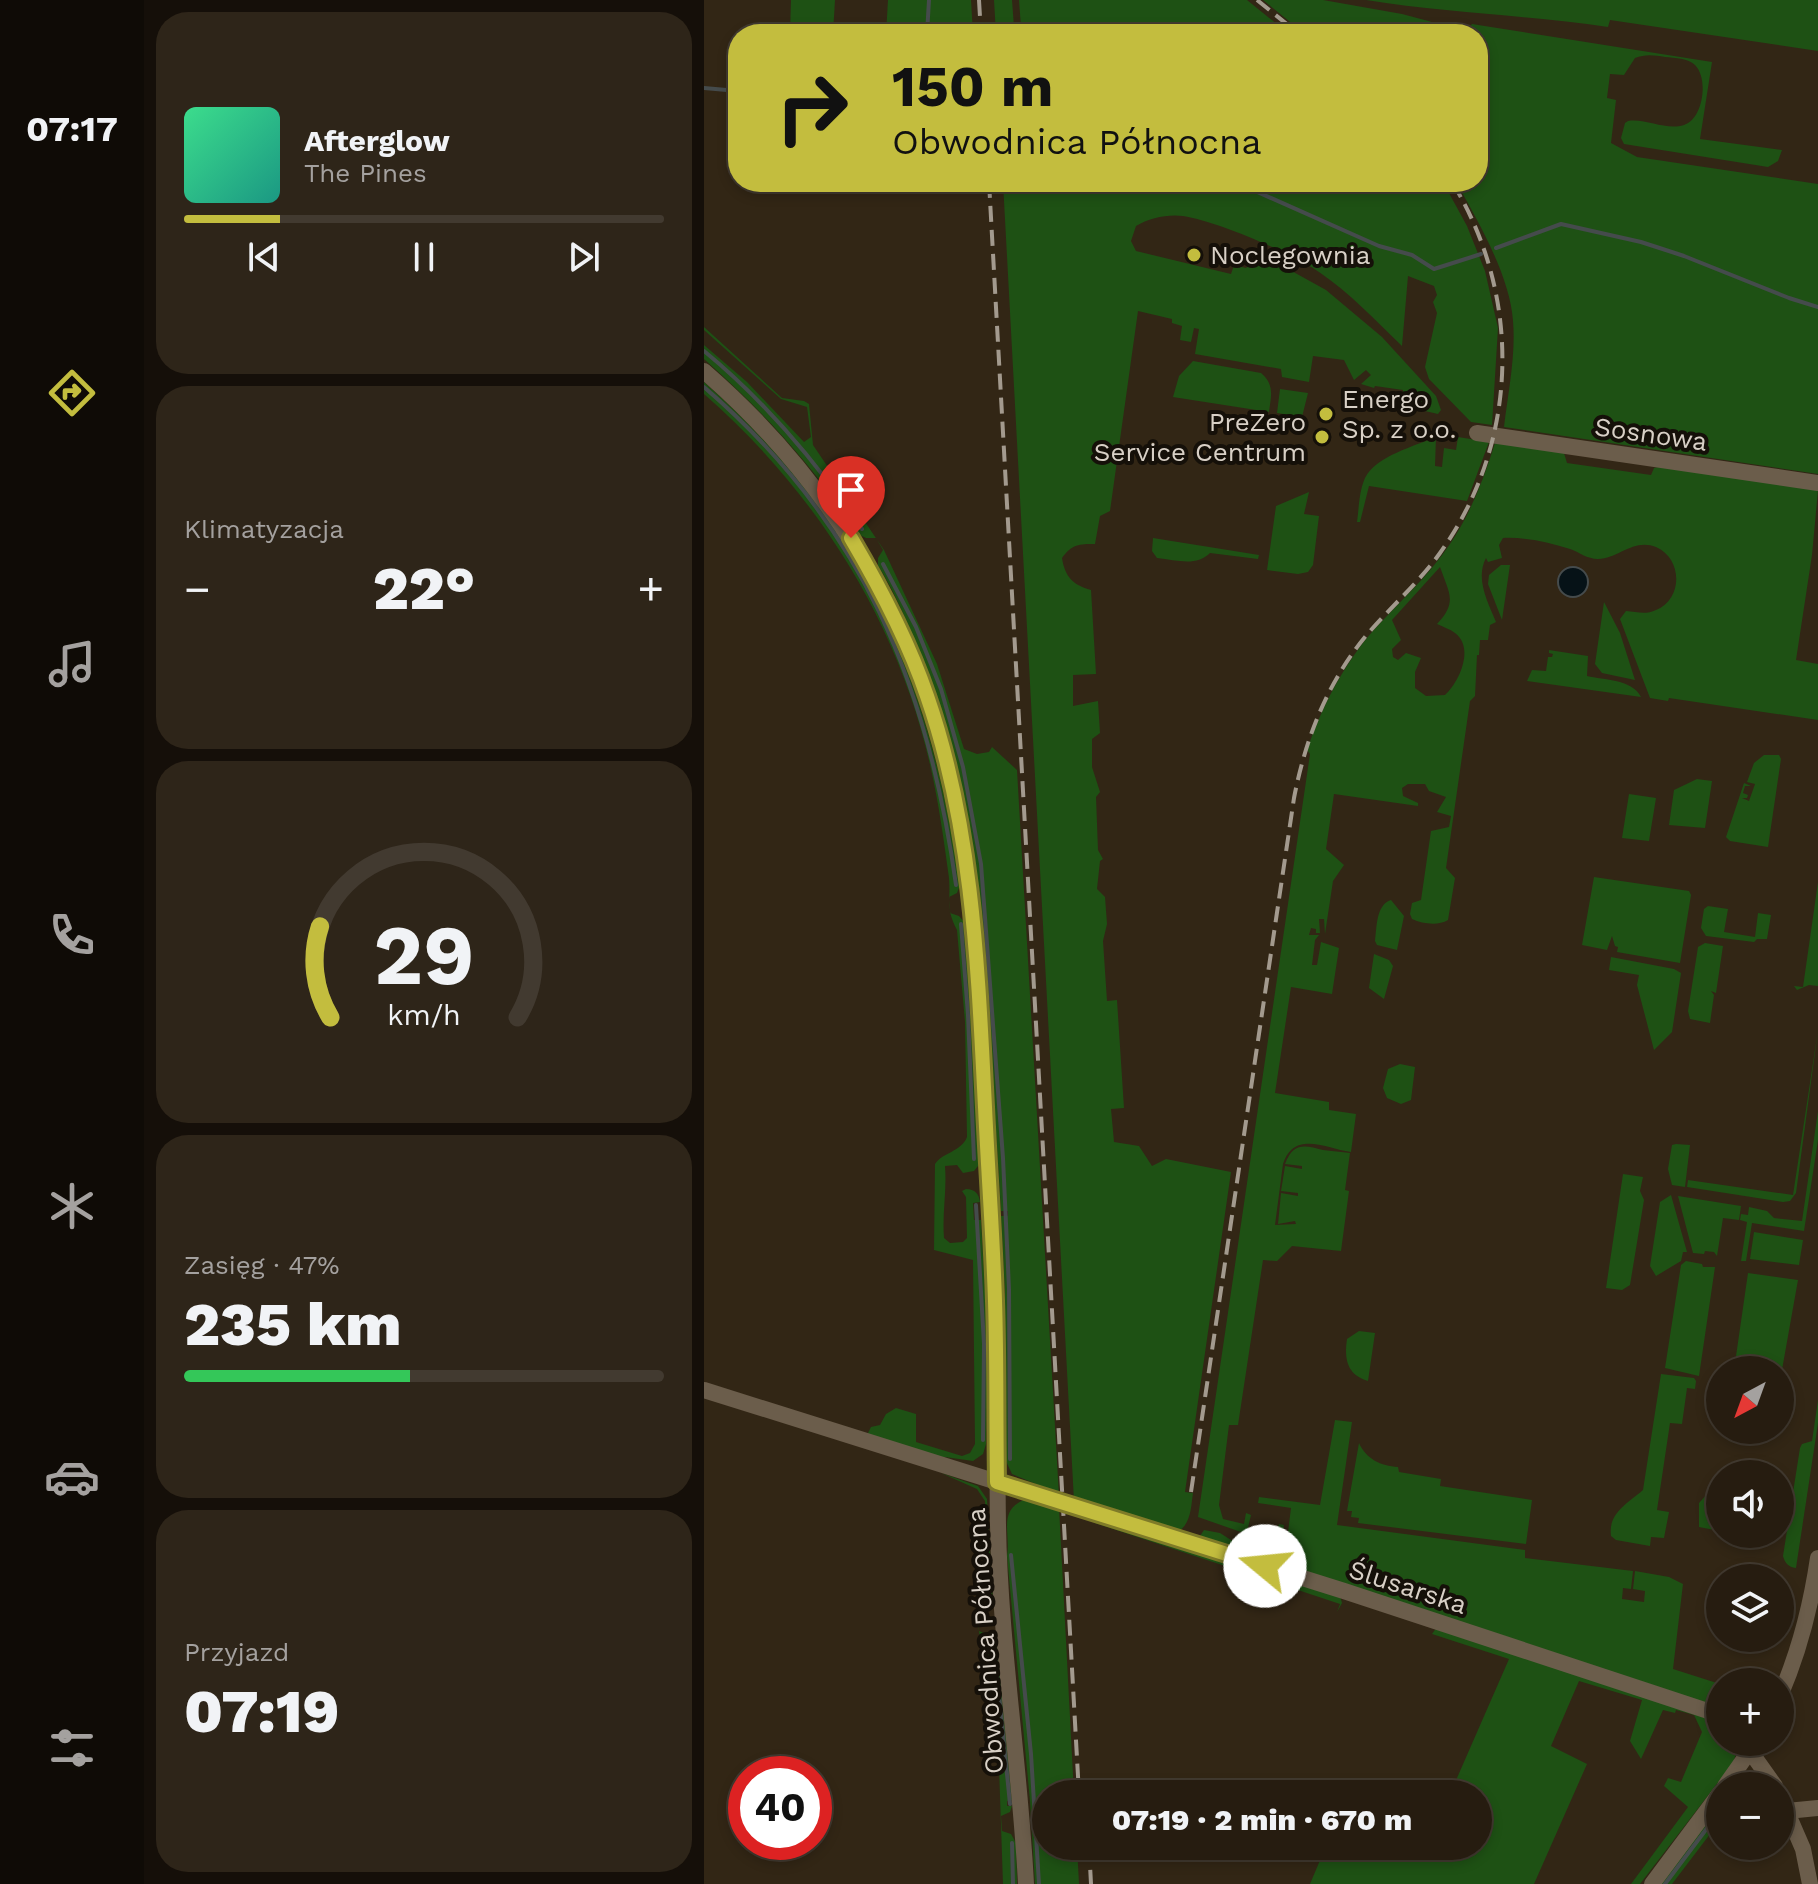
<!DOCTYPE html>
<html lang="pl">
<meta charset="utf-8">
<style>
:root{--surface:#261c10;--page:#2e2519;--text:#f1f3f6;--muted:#a4a19f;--line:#423a30;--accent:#c3bd3e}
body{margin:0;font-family:"Work Sans",sans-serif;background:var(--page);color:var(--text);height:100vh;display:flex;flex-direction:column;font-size:30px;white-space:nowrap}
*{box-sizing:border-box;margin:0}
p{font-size:26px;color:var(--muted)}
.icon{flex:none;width:44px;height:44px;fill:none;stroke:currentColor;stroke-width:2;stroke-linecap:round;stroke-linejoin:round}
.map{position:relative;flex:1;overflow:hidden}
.panel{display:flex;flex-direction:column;gap:12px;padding:12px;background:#150f09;width:560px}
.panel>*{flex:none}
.banner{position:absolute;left:24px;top:24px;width:760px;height:168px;border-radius:32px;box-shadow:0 4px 12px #0003,0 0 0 2px var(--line);background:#c3bd3e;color:#111;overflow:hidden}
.needle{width:52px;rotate:221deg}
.buttons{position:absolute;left:1002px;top:1356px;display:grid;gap:16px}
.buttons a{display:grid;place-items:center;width:88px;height:88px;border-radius:50%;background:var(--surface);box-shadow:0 4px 12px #0003,0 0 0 2px var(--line);font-size:40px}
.speed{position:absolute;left:24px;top:1756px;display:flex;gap:16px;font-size:40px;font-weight:700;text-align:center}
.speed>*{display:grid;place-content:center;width:104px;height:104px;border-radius:50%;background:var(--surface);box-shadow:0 4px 12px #0003,0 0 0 2px var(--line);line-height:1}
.speed .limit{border:12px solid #d22;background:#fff;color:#111}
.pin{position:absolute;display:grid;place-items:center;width:68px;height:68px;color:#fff;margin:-82px -34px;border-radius:50% 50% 50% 0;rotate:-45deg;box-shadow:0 0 8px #0007}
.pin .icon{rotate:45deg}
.me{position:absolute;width:88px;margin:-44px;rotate:287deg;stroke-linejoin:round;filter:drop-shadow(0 0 6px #0008)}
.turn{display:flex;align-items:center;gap:28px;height:168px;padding:0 32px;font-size:36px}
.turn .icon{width:104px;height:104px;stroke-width:2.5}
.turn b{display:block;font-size:56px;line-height:68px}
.big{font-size:60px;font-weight:800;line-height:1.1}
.panel .widget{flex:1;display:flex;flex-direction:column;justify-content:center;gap:12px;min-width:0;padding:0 28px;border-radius:32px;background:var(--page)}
.panel .dial{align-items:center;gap:0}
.dial svg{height:208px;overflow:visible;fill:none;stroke:var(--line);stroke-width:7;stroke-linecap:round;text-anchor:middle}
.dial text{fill:var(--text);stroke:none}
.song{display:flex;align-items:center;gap:24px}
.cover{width:96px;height:96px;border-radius:12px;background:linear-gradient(135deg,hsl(150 70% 55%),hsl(170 70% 35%))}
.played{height:8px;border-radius:4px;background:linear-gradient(90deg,var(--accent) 20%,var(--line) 20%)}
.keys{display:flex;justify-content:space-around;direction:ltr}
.heat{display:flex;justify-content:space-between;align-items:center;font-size:44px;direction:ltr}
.charge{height:12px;border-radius:6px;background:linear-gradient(90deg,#34c759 47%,var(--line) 0)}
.trip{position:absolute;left:328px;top:1780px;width:460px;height:80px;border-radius:40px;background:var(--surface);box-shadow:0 4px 12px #0003,0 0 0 2px var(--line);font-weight:800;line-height:80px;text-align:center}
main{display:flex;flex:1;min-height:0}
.tabs{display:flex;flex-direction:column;width:144px;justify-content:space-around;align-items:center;background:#0f0b06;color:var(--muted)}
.tabs .icon{width:56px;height:56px}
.tabs .current{color:var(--accent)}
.tabs b{font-size:36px;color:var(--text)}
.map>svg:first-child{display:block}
.green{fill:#1e5114;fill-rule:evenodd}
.water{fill:#061217;stroke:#454b4c;stroke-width:2}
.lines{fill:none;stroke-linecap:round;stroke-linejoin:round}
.stream{stroke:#454b4c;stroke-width:4}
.minor{stroke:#6b5d4b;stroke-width:16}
.rail{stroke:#a39a8e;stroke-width:4;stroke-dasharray:16 8;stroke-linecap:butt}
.route-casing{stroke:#7f7b28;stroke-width:20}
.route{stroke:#c3bd3e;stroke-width:14}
.poi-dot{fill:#c3bd3e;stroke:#151009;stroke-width:3}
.labels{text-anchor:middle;stroke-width:8;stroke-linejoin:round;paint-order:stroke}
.poi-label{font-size:26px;fill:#d8d0c6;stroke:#151009;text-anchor:start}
.street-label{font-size:26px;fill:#d8d0c6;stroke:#151009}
</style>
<main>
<nav class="tabs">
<b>07:17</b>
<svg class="icon current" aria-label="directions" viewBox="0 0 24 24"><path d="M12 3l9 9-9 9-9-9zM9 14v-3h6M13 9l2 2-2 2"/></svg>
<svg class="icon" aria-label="music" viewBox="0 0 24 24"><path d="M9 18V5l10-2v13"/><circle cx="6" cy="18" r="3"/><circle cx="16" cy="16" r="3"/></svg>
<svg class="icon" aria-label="phone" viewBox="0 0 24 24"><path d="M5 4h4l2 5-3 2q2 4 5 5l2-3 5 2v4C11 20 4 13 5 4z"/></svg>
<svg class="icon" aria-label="climate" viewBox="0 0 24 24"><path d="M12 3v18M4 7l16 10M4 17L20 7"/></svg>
<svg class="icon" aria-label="car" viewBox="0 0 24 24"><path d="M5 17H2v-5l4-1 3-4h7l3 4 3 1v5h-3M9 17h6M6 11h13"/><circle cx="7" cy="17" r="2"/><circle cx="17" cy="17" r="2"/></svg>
<svg class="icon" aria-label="filters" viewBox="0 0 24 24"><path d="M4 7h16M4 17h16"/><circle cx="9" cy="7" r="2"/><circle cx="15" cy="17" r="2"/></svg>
</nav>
<section class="panel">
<div class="widget">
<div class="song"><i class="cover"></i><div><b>Afterglow</b><p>The Pines</p></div></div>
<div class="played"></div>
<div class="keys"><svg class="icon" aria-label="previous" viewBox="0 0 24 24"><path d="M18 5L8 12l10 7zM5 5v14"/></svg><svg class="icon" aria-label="pause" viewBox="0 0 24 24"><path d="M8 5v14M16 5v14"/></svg><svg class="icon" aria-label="next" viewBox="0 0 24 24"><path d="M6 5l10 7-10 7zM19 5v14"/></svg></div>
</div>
<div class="widget"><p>Klimatyzacja</p>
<div class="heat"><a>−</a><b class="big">22°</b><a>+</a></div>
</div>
<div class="widget dial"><svg viewBox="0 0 100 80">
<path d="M14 69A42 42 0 1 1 86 69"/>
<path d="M14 69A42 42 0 0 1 10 34" stroke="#c3bd3e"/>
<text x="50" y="56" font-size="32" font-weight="700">29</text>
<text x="50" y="72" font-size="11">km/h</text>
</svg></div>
<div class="widget"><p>Zasięg · 47%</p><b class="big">235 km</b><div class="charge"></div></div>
<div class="widget"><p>Przyjazd</p><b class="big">07:19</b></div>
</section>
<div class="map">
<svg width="1114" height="1884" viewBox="0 0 1114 1884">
<rect width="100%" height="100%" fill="#322615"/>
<g class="green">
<path d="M87 0H131L129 34H86Z"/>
<path d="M184 0H267L269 34H182Z"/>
<path d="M290 0H308L310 27H317L315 0H543L585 34H292Z"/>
<path d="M559 0H619L698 14 762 31 768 24 1008 62 996 139 1078 150 1074 161 1064 167 920 144 917 138 921 123 924 121C942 118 962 131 980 125 999 119 1005 79 991 65 984 58 971 58 961 57 950 55 941 54 931 58L920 75 906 74 903 98 912 100 907 143 933 157 1114 184V474L800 427C804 393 812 355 809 321 806 276 774 221 752 182H774V34H601Z"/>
<path d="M662 0H1114V51L906 20 904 27C824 15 743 13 662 0Z"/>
<path d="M299 182H739L763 226 781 271 794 328 788 425 767 422 725 379 721 367 733 313 729 302 733 295 730 286 704 276 698 346C671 320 646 293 615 272 587 253 513 221 479 216 464 214 445 218 432 226L427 241 432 251 527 274 530 265 542 268 557 254 622 290 678 337 732 396 737 410 734 414 708 408V405L697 404 699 390 671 386 670 388 657 384 667 375 662 370 650 380 640 360 609 356 605 382 578 377 577 369 491 354 495 329 490 328 487 342 476 340 478 326 468 323V319L434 311 406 511 396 516 391 544C375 544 368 544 358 558 361 577 369 585 387 590L392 674 369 675V706L394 701 396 733 388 739V767L396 792 392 797 394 850 399 859 396 861 393 889 401 897 403 924 399 941 403 1001 413 1000 420 1108 407 1109 410 1142 435 1146 448 1166 462 1159 527 1172 481 1492 489 1493C487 1507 487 1523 475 1531L370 1501Z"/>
<path d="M0 327 78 398 100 401 105 404 109 445 180 550 233 664 260 749 273 754 285 752 288 747 313 770 355 1496 331 1489 332 1484 308 1474 301 1459V1293L297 1216H304V1211H297C294 1158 290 1106 287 1053 279 912 268 767 209 636 199 613 188 587 174 566V558L179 550 172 538H162L154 534C111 468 59 411 0 359V345L43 382 100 442 107 437 103 407 77 399 0 330Z"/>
<path d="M489 361 557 373C571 385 567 396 565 412L469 397 475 376Z"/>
<path d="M0 382C159 523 226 678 256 885L253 893 245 897 246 913 255 916 261 923 276 1159 274 1166 270 1171 259 1173 253 1165 241 1166C243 1191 238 1213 240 1238L246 1243 259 1242 263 1238 262 1197 258 1191 262 1189C271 1189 275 1194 276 1202L269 1203 270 1220H277L284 1345 282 1444 279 1454 269 1461 241 1457 239 1460 163 1435 167 1427 176 1425 182 1414 192 1408 212 1414V1442L258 1456 266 1453 271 1444 269 1260 230 1250 231 1164C239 1152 257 1152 263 1137L261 1022 253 930C241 907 247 901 245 878 240 841 235 805 227 769 195 622 112 492 0 394Z"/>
<path d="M576 389 604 393 598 417 573 413Z"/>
<path d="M732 437 731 466 738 467 740 448 752 450 754 437 785 442 763 501 665 486 656 522H653C655 508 655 491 661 478 672 456 711 446 732 437Z"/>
<path d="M791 443 860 453 863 463 947 475 950 468 954 467 1114 490 1108 555 1092 660 1114 664V720L965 698 964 701 946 698 916 619 922 611C933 612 942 615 952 610 979 599 979 559 952 547 930 538 915 558 894 559 883 559 875 552 866 549 845 542 821 537 799 538L795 545 798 558 784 562 782 558C771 579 784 602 792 622L786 625 784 640H776L775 655H773L771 696 766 701 742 868 751 878 744 920C734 926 719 924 708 919L706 914 708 903 717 900 727 831 745 827 747 816 733 812 742 797 725 791 721 784H704L698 788 699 796 714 803V806L630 794 622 849 640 865 629 881 621 934 620 919H615L616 933H612V929L607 928 605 935H615L611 940 608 965H613L617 942 635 948 628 994 587 987 571 1093 625 1102V1110L652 1114 647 1152C621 1148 590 1130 579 1164L571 1225 592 1224 591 1221 574 1224 577 1193 594 1196V1193L577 1191 581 1166 598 1169V1166L581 1164C589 1142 601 1145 619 1150 627 1151 638 1152 646 1153L641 1190 645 1191 637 1251 588 1246 573 1261 559 1260 534 1425H525L515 1505 519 1519 540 1524 542 1513 547 1515 543 1532 556 1537 554 1538 494 1517 606 754 603 750C618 707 638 667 668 632 694 603 724 577 746 544 767 513 780 478 791 443ZM736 567C745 593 754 602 733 624 739 627 746 629 751 633 771 648 755 682 741 695L722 696 711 688V672L717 658 702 653 694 660 689 657 688 649 697 640 688 620Z"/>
<path d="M605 492 600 514 615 516 609 565 604 572 594 574 563 570 572 506Z"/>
<path d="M449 538 555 555 554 559 506 553C492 567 473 560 453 558L448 551Z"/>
<path d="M797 565H806L798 620 784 584 785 575Z"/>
<path d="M900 602 916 633 931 680 898 673 891 664Z"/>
<path d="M845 650 884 656 883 676C900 680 928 679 937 697L823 681 828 670 842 671 844 657H848L849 654 845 653Z"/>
<path d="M1060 755H1075L1077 759 1064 847 1026 841 1022 837 1040 783 1047 786H1041L1039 793 1044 795 1043 798H1038L1045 801 1051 784 1043 782 1050 763Z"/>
<path d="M993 779 1008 781 1001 828 965 825 970 790Z"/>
<path d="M925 794 952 798 945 841 918 838Z"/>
<path d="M890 877 985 891 987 895 976 963 913 952 914 947 911 946 908 936 903 950 878 945Z"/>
<path d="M1114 882V986L1105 985 1093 990 1090 986 1099 987Z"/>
<path d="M687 900 700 916 693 950 673 945 671 941C673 926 672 905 687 900Z"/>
<path d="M1004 906 1024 909 1020 932 1051 937 1054 913 1067 915 1063 939H1053L1050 942 1002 936 997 928 1000 909Z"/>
<path d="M1001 943 1019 946 1012 993 1007 991 1010 995 1006 1023 986 1019 984 1011 994 947Z"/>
<path d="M670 954 685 960 689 966 680 999 665 988Z"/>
<path d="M907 957 970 969 977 973 968 1032 950 1050 933 985 935 975 905 970Z"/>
<path d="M1114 1030 1092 1193 1086 1201 1079 1202 983 1187 984 1180 1089 1195Z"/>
<path d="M696 1064 711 1067 707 1100 697 1104 683 1098 679 1088 684 1069Z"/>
<path d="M1114 1111V1140L1100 1231 1048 1223 1042 1261H1037L1043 1222 1036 1220 1037 1214 1044 1215 1045 1207 1063 1211 1070 1218 1098 1221Z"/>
<path d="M972 1144 986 1145 981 1187 968 1185 964 1169 968 1145Z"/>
<path d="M919 1174 939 1177 936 1191 940 1200 926 1285 918 1290 902 1288Z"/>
<path d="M967 1195 983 1252H979L977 1261 952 1276 946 1266 956 1202Z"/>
<path d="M974 1196 1037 1206 1035 1220 1019 1218 1013 1256 1010 1252 1001 1251 1000 1254 989 1253Z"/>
<path d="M1050 1232 1099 1240 1095 1265 1046 1259Z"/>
<path d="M982 1261 998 1264 999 1267H1011L995 1376 961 1368 977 1265Z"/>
<path d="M1044 1273 1094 1280 1076 1381V1370H1030Z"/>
<path d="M655 1331 671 1333 664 1381C643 1375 640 1359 643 1339Z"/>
<path d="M957 1374 990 1378 992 1381 991 1389 983 1388 978 1424 966 1423 953 1510 965 1512 960 1538 947 1537 946 1546 912 1540 907 1536C904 1513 923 1504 939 1490Z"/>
<path d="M1114 1400V1423L1092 1568C1084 1567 1081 1563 1079 1556L1096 1448 1098 1444 1108 1441Z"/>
<path d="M631 1420 648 1422 633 1525 821 1550V1558L929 1571 927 1589 919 1588 918 1599 940 1602 941 1591 929 1589 931 1571 965 1577 979 1584 969 1669 1016 1684V1710L501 1541 496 1536 500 1530 516 1533 527 1540 564 1552 575 1524 580 1525 578 1539 583 1540 587 1508 554 1503 555 1497 616 1505Z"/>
<path d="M655 1443C662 1459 677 1466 694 1467L695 1472 737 1479 736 1486 828 1500 822 1544 654 1523 655 1518 647 1517 648 1511H643Z"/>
<path d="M237 1473 274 1486 283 1499 289 1603 283 1612 273 1616 275 1631 288 1636 293 1645 308 1800 303 1801V1806H308L306 1812 297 1816 298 1831 307 1834 312 1843 313 1884H299L294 1737 272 1615 286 1604 281 1501 273 1489Z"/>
<path d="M1005 1492 1016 1494V1531L995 1527V1503Z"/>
<path d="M322 1499 355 1507 370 1794H342V1846H373L375 1884H331L326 1801 303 1556C307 1532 293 1510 322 1499Z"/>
<path d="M391 1518 636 1596 638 1603 633 1612 636 1604 391 1523Z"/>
<path d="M733 1627 1016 1720V1742H1036L1029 1763 936 1884H927L984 1807 960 1786 964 1778 977 1782 998 1732 990 1715 972 1710 971 1713 959 1710 937 1759 926 1741 938 1700 875 1681 847 1746 883 1764 830 1884H606L622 1846H774V1794H746L805 1659 728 1634Z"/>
<path d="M1016 1804V1821L968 1884H956Z"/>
</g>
<circle class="water" cx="869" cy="582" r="15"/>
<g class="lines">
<g class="stream">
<path d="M223 34 225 0"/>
<path d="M0 88 34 91"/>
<path d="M531 182 675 246 708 255 730 269 777 254"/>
<path d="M792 248 857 224 937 242 980 256 1085 298 1114 307"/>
<path d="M0 351C62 402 113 463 158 529"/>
<path d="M0 387C158 523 224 683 252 885"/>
<path d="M179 564 212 627 237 689 259 767 277 864 299 1158 305 1289 306 1459"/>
<path d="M257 924 264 1015 270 1159"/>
<path d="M272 1205 280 1344 279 1440"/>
<path d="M307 1555 327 1754 335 1884"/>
<path d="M290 1644 306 1804"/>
<path d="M1035 1786 1045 1778 1057 1786"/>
<path d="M308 1843 309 1884"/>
<path d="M961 1884 1016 1811"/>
</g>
<g class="minor">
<path d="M0 371C121 476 205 611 244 767 271 875 275 989 281 1100 285 1180 290 1260 292 1341 294 1402 293 1463 294 1525 296 1645 316 1764 322 1884"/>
<path d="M773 433 1114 483"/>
<path d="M0 1390 640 1591 1016 1715"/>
<path d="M1076 1696C1095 1652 1107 1606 1114 1558"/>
<path d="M1046 1751 1071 1786"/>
<path d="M1021 1786 1052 1742"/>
<path d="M1076 1796 1099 1849 1106 1884"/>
<path d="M1083 1811 1114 1808"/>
<path d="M948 1884 1016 1793"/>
</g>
<g class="rail">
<path d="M275 0 277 34"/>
<path d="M553 0 595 34"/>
<path d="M285 182 375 1794"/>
<path d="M487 1492 590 798C602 736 625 678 667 630 690 604 716 581 736 553 815 443 819 297 748 182"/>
<path d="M385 1846 387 1884"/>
</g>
</g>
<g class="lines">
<defs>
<path id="route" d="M147 538C177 589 204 640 223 696 269 828 274 970 281 1107 284 1172 289 1236 291 1301 293 1361 292 1421 293 1482L561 1566"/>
</defs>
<use href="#route" class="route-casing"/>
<use href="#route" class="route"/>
</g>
<g class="poi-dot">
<circle cx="490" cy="255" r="8"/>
<circle cx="622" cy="414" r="8"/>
<circle cx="618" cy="437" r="8"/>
</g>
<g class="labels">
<g class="poi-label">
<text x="506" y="264">Noclegownia</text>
<text x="638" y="408">Energo<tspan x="638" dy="30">Sp. z o.o.</tspan></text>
<text x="602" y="431" text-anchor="end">PreZero<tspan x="602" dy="30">Service Centrum</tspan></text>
</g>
<g class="street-label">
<text transform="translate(947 434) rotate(8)" y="9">Sosnowa</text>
<text transform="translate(704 1587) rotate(18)" y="9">Ślusarska</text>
<text transform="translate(281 1641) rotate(-94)" y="9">Obwodnica Północna</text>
</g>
</g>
</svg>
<div class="buttons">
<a><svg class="needle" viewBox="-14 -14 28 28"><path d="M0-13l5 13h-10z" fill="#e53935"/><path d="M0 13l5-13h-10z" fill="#a4a19f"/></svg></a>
<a><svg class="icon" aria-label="sound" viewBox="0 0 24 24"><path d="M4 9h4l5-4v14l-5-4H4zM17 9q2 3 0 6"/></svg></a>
<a><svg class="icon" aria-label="layers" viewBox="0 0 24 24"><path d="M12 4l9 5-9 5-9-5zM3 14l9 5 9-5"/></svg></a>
<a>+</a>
<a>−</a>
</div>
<div class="speed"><div class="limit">40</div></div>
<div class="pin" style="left:147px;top:538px;background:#d93025"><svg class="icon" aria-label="arrive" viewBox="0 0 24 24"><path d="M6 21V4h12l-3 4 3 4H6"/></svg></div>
<svg class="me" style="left:561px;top:1566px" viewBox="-20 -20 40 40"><circle r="19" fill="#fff"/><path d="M0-13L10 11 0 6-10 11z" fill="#c3bd3e"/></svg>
<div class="trip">07:19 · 2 min · 670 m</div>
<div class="banner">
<div class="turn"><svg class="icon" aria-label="right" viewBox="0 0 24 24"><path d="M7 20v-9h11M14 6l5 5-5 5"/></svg><div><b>150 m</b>Obwodnica Północna</div></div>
</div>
</div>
</main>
